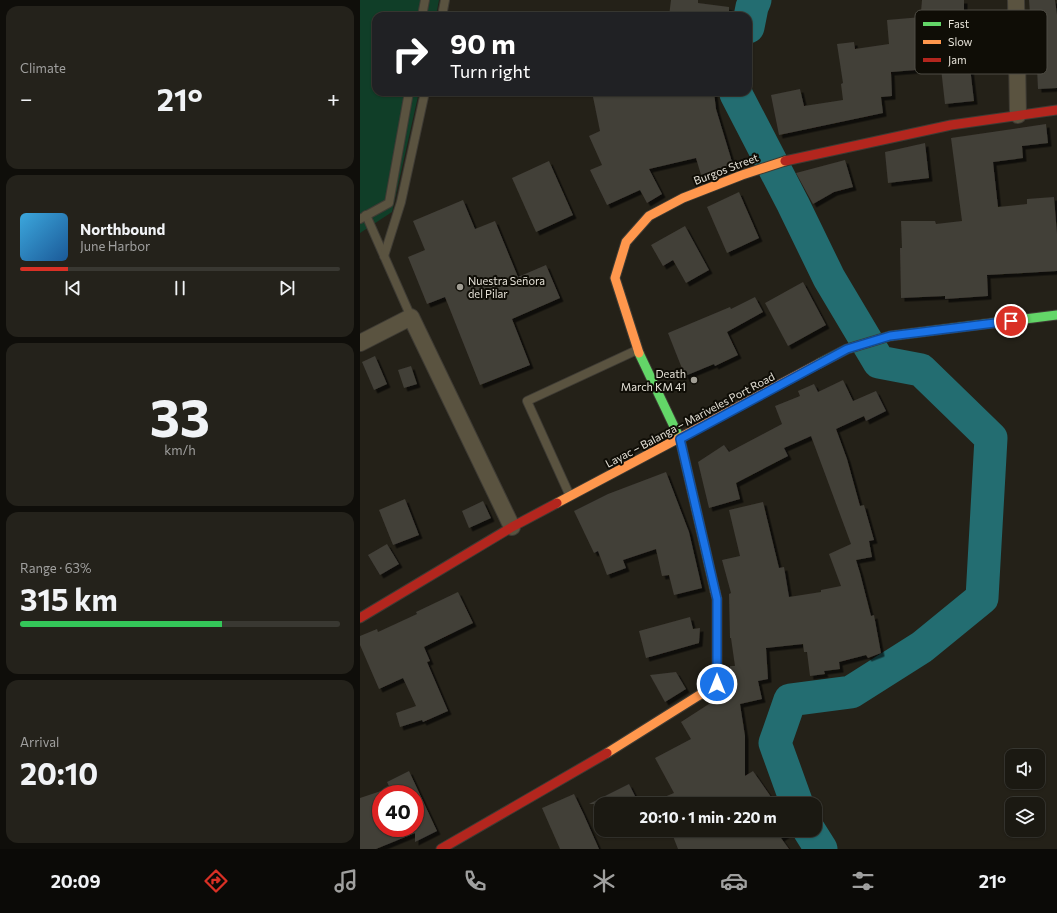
<!DOCTYPE html>
<meta charset="utf-8">
<style>
:root{--surface:#1b1912;--page:#24221b;--text:#f1f3f6;--muted:#a0a09f;--line:#393832;--accent:#d93025}
body{margin:0;font-family:Commissioner,sans-serif;background:var(--page);color:var(--text);height:100vh;display:flex;flex-direction:column;font-size:15px;white-space:nowrap}
*{box-sizing:border-box;margin:0}
p{font-size:13px;color:var(--muted)}
.icon{flex:none;width:22px;height:22px;fill:none;stroke:currentColor;stroke-width:2;stroke-linecap:round;stroke-linejoin:round}
.map{position:relative;flex:1;overflow:hidden}
.panel{display:flex;flex-direction:column;gap:6px;padding:6px;background:#0f0e0a;width:360px}
.panel>*{flex:none}
.hud{position:absolute;left:12px;top:12px;width:380px;height:84px;border-radius:12px;box-shadow:0 1px 3px #0004,0 0 0 1px var(--line);background:#202124;color:#fff;overflow:hidden}
.tools{position:absolute;left:645px;top:749px;display:grid;gap:8px}
.tools a{display:grid;place-items:center;width:40px;height:40px;border-radius:8px;background:var(--surface);box-shadow:0 1px 3px #0004,0 0 0 1px var(--line);font-size:20px}
.speed{position:absolute;left:12px;top:785px;display:flex;gap:8px;font-size:20px;font-weight:700;text-align:center}
.speed>*{display:grid;place-content:center;width:52px;height:52px;border-radius:50%;background:var(--surface);box-shadow:0 1px 3px #0004,0 0 0 1px var(--line);line-height:1}
.speed .limit{border:6px solid #d22;background:#fff;color:#111}
.pin{position:absolute;display:grid;place-items:center;width:34px;height:34px;color:#fff;margin:-17px;border:2px solid #fff;border-radius:50%;box-shadow:0 1px 4px #0007}
.me{position:absolute;width:44px;margin:-22px;rotate:0deg;stroke-linejoin:round;filter:drop-shadow(0 0 3px #0008)}
.turn{display:flex;align-items:center;gap:14px;height:84px;padding:0 12px;font-size:18px}
.turn .icon{width:52px;height:52px;stroke-width:2.5}
.turn b{display:block;font-size:28px;line-height:34px}
.big{font-size:30px;font-weight:700;line-height:1.1}
.panel .card{flex:1;display:flex;flex-direction:column;justify-content:center;gap:6px;min-width:0;padding:0 14px;border-radius:12px;background:var(--page)}
.panel .dial{align-items:center;gap:0}
.dial b{font-size:52px;line-height:1}
.song{display:flex;align-items:center;gap:12px}
.cover{width:48px;height:48px;border-radius:6px;background:linear-gradient(135deg,hsl(200 70% 55%),hsl(210 70% 35%))}
.played{height:4px;border-radius:2px;background:linear-gradient(90deg,var(--accent) 15%,var(--line) 15%)}
.keys{display:flex;justify-content:space-around;direction:ltr}
.heat{display:flex;justify-content:space-between;align-items:center;font-size:22px;direction:ltr}
.charge{height:6px;border-radius:3px;background:linear-gradient(90deg,#34c759 63%,var(--line) 0)}
.trip{position:absolute;left:234px;top:797px;width:228px;height:40px;border-radius:12px;background:var(--surface);box-shadow:0 1px 3px #0004,0 0 0 1px var(--line);font-weight:700;line-height:40px;text-align:center}
.menu{display:flex;height:64px;justify-content:space-around;align-items:center;background:#0b0a07;color:var(--muted)}
.menu .icon{width:28px;height:28px}
.menu .on{color:var(--accent)}
.menu b{font-size:18px;color:var(--text)}
main{display:flex;flex:1;min-height:0}
.map>svg:first-child{display:block}
.green{fill:#103e28}
.lines{fill:none;stroke-linecap:round;stroke-linejoin:round}
.river{stroke:#236d71;stroke-width:33}
.building{fill:#423f38;filter:url(#shadow)}
.lane-casing{stroke:#3e3b34;stroke-width:10}
.street-casing{stroke:#3e3b34;stroke-width:18}
.fast-casing{stroke:#3e3b34;stroke-width:11}
.slow-casing{stroke:#3e3b34;stroke-width:11}
.jam-casing{stroke:#3e3b34;stroke-width:11}
.lane{stroke:#5a5340;stroke-width:8}
.street{stroke:#5a5340;stroke-width:16}
.fast{stroke:#63d668;stroke-width:9}
.slow{stroke:#ff974d;stroke-width:9}
.jam{stroke:#b3261e;stroke-width:9}
.route-casing{stroke:#114b97;stroke-width:10}
.route{stroke:#1a73e8;stroke-width:7}
.poi-dot{fill:#a19e94;stroke:#0f0d06;stroke-width:1.5}
.labels{text-anchor:middle;stroke-width:4;stroke-linejoin:round;paint-order:stroke}
.street-label{font-size:11px;fill:#e5e1d7;stroke:#0f0d06}
.poi-label{font-size:11px;fill:#e5e1d7;stroke:#0f0d06;text-anchor:start}
.key{fill:#0f0d06;stroke:#4f4d45;stroke-width:1}
.key-label{font-size:11px;fill:#e5e1d7}
</style>
<main>
<section class="panel">
<div class="card"><p>Climate</p>
<div class="heat"><a>−</a><b class="big">21°</b><a>+</a></div>
</div>
<div class="card">
<div class="song"><i class="cover"></i><div><b>Northbound</b><p>June Harbor</p></div></div>
<div class="played"></div>
<div class="keys"><svg class="icon" aria-label="previous" viewBox="0 0 24 24"><path d="M18 5L8 12l10 7zM5 5v14"/></svg><svg class="icon" aria-label="pause" viewBox="0 0 24 24"><path d="M8 5v14M16 5v14"/></svg><svg class="icon" aria-label="next" viewBox="0 0 24 24"><path d="M6 5l10 7-10 7zM19 5v14"/></svg></div>
</div>
<div class="card dial"><b>33</b><p>km/h</p></div>
<div class="card"><p>Range · 63%</p><b class="big">315 km</b><div class="charge"></div></div>
<div class="card"><p>Arrival</p><b class="big">20:10</b></div>
</section>
<div class="map">
<svg width="697" height="849" viewBox="0 0 697 849">
<defs>
<filter id="shadow"><feDropShadow dx="3.5" dy="3.5" stdDeviation="0" flood-color="#0009"/></filter>
</defs>
<rect width="100%" height="100%" fill="#242118"/>
<path class="green" d="M0 0H79L76 16H16V92H59L32 212 0 233Z"/>
<g class="lines">
<g class="river">
<path d="M388 27 392 7 395 0"/>
<path d="M376 92V94L433 204 469 278 519 362 561 370 631 438 622 598 562 647 491 692 430 700 415 743 437 804"/>
<path d="M449 830 461 849"/>
</g>
</g>
<g class="building">
<path d="M311 0H338V3L369 7V16H309Z"/>
<path d="M562 0H604V14L561 12Z"/>
<path d="M669 0H695L697 15V88L678 89 675 27H671Z"/>
<path d="M585 15 591 61 609 59 614 101 585 104 581 68 531 72 532 96 521 97 523 113 419 135 411 95 440 89 444 106 483 100 481 84 483 83 477 44 494 42 495 49 529 44 527 20Z"/>
<path d="M232 92H354L356 109 373 165 341 175 336 158 289 169 302 194 287 203 280 190 247 205 230 170 242 165 229 136 240 131Z"/>
<path d="M686 124 688 143 662 146 663 158 633 162 638 207 667 204V199L694 197 697 234V271L627 275 628 296 585 299V296L541 298 540 248H542L541 221H575L576 224 602 221 591 138Z"/>
<path d="M565 143 569 178 528 183 525 152Z"/>
<path d="M485 160 493 187 474 192 453 204 436 173Z"/>
<path d="M189 161 213 215 176 232 152 178Z"/>
<path d="M379 192 399 238 367 253 347 207Z"/>
<path d="M103 200 115 229 135 221 158 277 186 265 200 298 152 319 170 365 120 385 85 297 67 304 48 257 65 250 53 221Z"/>
<path d="M325 226 349 270 326 283 313 260 303 266 291 245Z"/>
<path d="M443 282 466 325 428 346 405 303Z"/>
<path d="M395 297 403 312 367 332 378 355 355 366 354 364 325 376 308 333 370 307 371 309Z"/>
<path d="M15 356 27 384 14 390 2 362Z"/>
<path d="M51 366 57 384 44 388 38 370Z"/>
<path d="M483 380 493 401 516 391 526 411 506 421 504 416 476 429 487 459 500 506 504 505 514 540 509 541 512 557 496 560 500 573 511 616 514 615 521 653 508 658 506 655 479 662 480 669 464 671 465 674 450 676 447 652H444L443 644 406 648 408 679 398 681 402 699 380 704 385 736V776L393 771 416 804H299L297 800 314 793 295 758 331 739 321 722 352 702 369 700 368 690 370 684V666H375L371 638H370L369 594 371 593 362 560 380 556 369 510 403 502 419 568 424 567 429 597 461 592V590L481 586 469 554 491 544 451 436 424 448 428 456 376 483 380 499 349 508 338 462 364 445 369 452 422 424 415 406 440 396 438 391 454 384 458 392Z"/>
<path d="M306 472 329 532 342 588 314 595 309 575 302 576 296 549 263 560 266 568 247 575 238 551 234 553 214 511 248 494Z"/>
<path d="M45 499 59 535 33 545 19 510Z"/>
<path d="M123 501 131 518 109 528 102 511Z"/>
<path d="M27 544 39 564 20 575 8 555Z"/>
<path d="M98 592 113 623 64 647 70 661 67 662 88 711 63 722 62 720 40 727 36 713 56 706 43 678 19 689 0 645V636L17 629 18 632 57 614 56 612Z"/>
<path d="M330 617 333 629 340 628 339 643 286 658 279 631Z"/>
<path d="M316 672 326 689 305 702 290 675Z"/>
<path d="M49 771 77 831 55 842V833L16 849H0V798L21 791V828H55V794H33L27 782Z"/>
<path d="M269 784 279 804H229Z"/>
<path d="M214 794 224 815 239 849H200L182 808Z"/>
<path d="M309 830H432L421 838 429 849H318L311 831 309 832Z"/>
</g>
<g class="lines">
<defs>
<g id="lane">
<path d="M62 16 65 0"/>
<path d="M82 16 85 0"/>
<path d="M6 215 51 317"/>
<path d="M0 219 29 203 49 92"/>
<path d="M24 256 41 202 65 92"/>
<path d="M210 496 167 401 277 350"/>
</g>
<g id="street">
<path d="M656 0 658 115"/>
<path d="M0 343 51 317 152 527"/>
</g>
<g id="fast">
<path d="M279 353 320 439 355 591"/>
<path d="M460 363 487 349 530 336 697 315"/>
</g>
<g id="slow">
<path d="M279 353 255 278 266 242 289 216 323 198 382 175 425 161"/>
<path d="M197 503 460 363"/>
<path d="M247 753 357 684V599L355 591"/>
</g>
<g id="jam">
<path d="M425 161 591 125 697 110"/>
<path d="M0 618 152 527 197 503"/>
<path d="M81 849 247 753"/>
</g>
</defs>
<use href="#lane" class="lane-casing"/>
<use href="#street" class="street-casing"/>
<use href="#fast" class="fast-casing"/>
<use href="#slow" class="slow-casing"/>
<use href="#jam" class="jam-casing"/>
<use href="#lane" class="lane"/>
<use href="#street" class="street"/>
<use href="#fast" class="fast"/>
<use href="#slow" class="slow"/>
<use href="#jam" class="jam"/>
</g>
<g class="lines">
<defs>
<path id="route" d="M357 684V599L320 439 487 349 530 336 651 321"/>
</defs>
<use href="#route" class="route-casing"/>
<use href="#route" class="route"/>
</g>
<g class="poi-dot">
<circle cx="100" cy="287" r="4"/>
<circle cx="334" cy="380" r="4"/>
</g>
<g class="labels">
<g class="street-label">
<text transform="translate(366 169) rotate(-21)" y="4">Burgos Street</text>
<text transform="translate(330 420) rotate(-28)" y="4">Layac – Balanga – Mariveles Port Road</text>
</g>
<g class="poi-label">
<text x="108" y="285">Nuestra Señora<tspan x="108" dy="13">del Pilar</tspan></text>
<text x="326" y="378" text-anchor="end">Death<tspan x="326" dy="13">March KM 41</tspan></text>
</g>
</g>
<rect x="555" y="10" width="132" height="64" rx="6" class="key"/>
<rect x="563" y="22" width="18" height="4" fill="#63d668"/>
<rect x="563" y="40" width="18" height="4" fill="#ff974d"/>
<rect x="563" y="58" width="18" height="4" fill="#b3261e"/>
<g class="key-label">
<text x="588" y="28">Fast</text>
<text x="588" y="46">Slow</text>
<text x="588" y="64">Jam</text>
</g>
</svg>
<div class="tools">
<a><svg class="icon" aria-label="sound" viewBox="0 0 24 24"><path d="M4 9h4l5-4v14l-5-4H4zM17 9q2 3 0 6"/></svg></a>
<a><svg class="icon" aria-label="layers" viewBox="0 0 24 24"><path d="M12 4l9 5-9 5-9-5zM3 14l9 5 9-5"/></svg></a>
</div>
<div class="speed"><div class="limit">40</div></div>
<div class="pin" style="left:651px;top:321px;background:#d93025"><svg class="icon" aria-label="arrive" viewBox="0 0 24 24"><path d="M6 21V4h12l-3 4 3 4H6"/></svg></div>
<svg class="me" style="left:357px;top:684px" viewBox="-20 -20 40 40"><circle r="17" fill="#1a73e8" stroke="#fff" stroke-width="3"/><path d="M0-11L8 9 0 5-8 9z" fill="#fff"/></svg>
<div class="trip">20:10 · 1 min · 220 m</div>
<div class="hud">
<div class="turn"><svg class="icon" aria-label="right" viewBox="0 0 24 24"><path d="M7 20v-9h11M14 6l5 5-5 5"/></svg><div><b>90 m</b>Turn right</div></div>
</div>
</div>
</main>
<nav class="menu">
<b>20:09</b>
<svg class="icon on" aria-label="directions" viewBox="0 0 24 24"><path d="M12 3l9 9-9 9-9-9zM9 14v-3h6M13 9l2 2-2 2"/></svg>
<svg class="icon" aria-label="music" viewBox="0 0 24 24"><path d="M9 18V5l10-2v13"/><circle cx="6" cy="18" r="3"/><circle cx="16" cy="16" r="3"/></svg>
<svg class="icon" aria-label="phone" viewBox="0 0 24 24"><path d="M5 4h4l2 5-3 2q2 4 5 5l2-3 5 2v4C11 20 4 13 5 4z"/></svg>
<svg class="icon" aria-label="climate" viewBox="0 0 24 24"><path d="M12 3v18M4 7l16 10M4 17L20 7"/></svg>
<svg class="icon" aria-label="car" viewBox="0 0 24 24"><path d="M5 17H2v-5l4-1 3-4h7l3 4 3 1v5h-3M9 17h6M6 11h13"/><circle cx="7" cy="17" r="2"/><circle cx="17" cy="17" r="2"/></svg>
<svg class="icon" aria-label="filters" viewBox="0 0 24 24"><path d="M4 7h16M4 17h16"/><circle cx="9" cy="7" r="2"/><circle cx="15" cy="17" r="2"/></svg>
<b>21°</b>
</nav>
